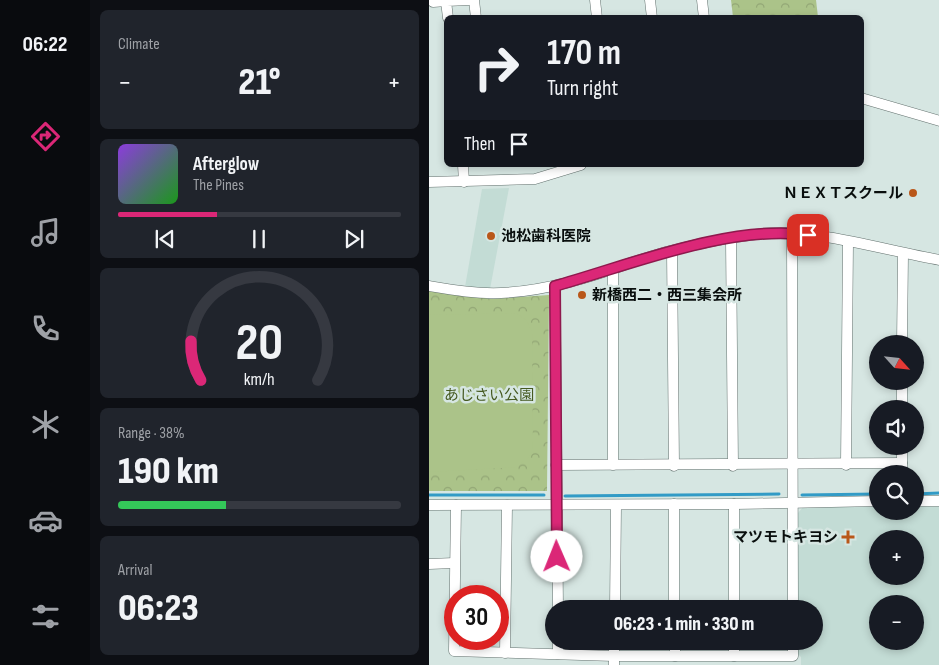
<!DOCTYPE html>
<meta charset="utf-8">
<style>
:root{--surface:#171b24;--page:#20242c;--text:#f1f3f6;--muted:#9ea1a6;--line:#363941;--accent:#db2777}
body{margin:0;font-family:"Sofia Sans Condensed","Noto Sans JP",sans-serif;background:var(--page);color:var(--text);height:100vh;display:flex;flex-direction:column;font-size:19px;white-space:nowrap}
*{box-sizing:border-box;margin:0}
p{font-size:16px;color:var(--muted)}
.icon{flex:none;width:28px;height:28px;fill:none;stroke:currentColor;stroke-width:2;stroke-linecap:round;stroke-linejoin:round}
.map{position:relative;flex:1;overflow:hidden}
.side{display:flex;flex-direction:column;gap:10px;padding:10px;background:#0d0f14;width:339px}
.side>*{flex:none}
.guide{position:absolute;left:15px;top:15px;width:420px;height:152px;border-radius:8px;box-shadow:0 2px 8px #0003;background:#171b24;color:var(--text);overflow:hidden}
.needle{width:32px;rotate:117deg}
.buttons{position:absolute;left:440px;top:335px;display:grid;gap:10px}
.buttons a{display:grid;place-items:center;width:55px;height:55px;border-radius:50%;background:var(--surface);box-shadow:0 2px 8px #0003;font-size:25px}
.speed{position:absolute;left:15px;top:585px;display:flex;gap:10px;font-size:25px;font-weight:700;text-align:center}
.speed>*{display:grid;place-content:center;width:65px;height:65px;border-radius:50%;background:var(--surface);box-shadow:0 2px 8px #0003;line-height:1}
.speed .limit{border:8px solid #d22;background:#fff;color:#111}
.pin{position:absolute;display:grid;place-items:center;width:42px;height:42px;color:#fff;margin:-21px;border-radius:10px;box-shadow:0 2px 8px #0006}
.me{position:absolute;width:55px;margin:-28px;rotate:359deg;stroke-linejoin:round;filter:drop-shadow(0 0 4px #0008)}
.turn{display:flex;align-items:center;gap:18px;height:105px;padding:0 20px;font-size:22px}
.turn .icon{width:65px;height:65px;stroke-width:2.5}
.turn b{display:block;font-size:35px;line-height:42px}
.then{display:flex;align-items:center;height:48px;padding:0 20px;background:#0003;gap:10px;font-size:19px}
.big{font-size:38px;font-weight:800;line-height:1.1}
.side .card{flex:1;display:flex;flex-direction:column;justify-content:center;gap:8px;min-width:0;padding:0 18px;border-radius:8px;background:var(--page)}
.side .dial{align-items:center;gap:0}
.dial svg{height:130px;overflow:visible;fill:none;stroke:var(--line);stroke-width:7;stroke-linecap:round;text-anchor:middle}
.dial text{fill:var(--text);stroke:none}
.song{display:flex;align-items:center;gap:15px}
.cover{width:60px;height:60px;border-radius:8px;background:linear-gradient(135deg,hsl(270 70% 55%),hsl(120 70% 35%))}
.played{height:5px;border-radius:2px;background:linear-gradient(90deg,var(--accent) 35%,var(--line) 35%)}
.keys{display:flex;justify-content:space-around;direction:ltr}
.heat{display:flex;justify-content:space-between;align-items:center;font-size:28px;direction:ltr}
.charge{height:8px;border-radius:4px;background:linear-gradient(90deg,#34c759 38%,var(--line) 0)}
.trip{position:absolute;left:116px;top:600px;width:278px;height:50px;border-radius:25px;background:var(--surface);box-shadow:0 2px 8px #0003;font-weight:800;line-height:50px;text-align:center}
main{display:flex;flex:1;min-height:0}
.tabs{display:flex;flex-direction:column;width:90px;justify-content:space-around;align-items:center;background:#090b0e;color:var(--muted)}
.tabs .icon{width:35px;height:35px}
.tabs .on{color:var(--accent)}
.tabs b{font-size:22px;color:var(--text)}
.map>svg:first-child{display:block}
.built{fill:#c3dcd5;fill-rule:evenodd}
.forest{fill:url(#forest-crowns)}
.pitch{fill:#abc389}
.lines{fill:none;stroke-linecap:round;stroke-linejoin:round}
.stream{stroke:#329bc6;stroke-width:3}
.minor-casing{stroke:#64726f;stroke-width:11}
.minor{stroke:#fff;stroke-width:10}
.route-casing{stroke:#8e194d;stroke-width:12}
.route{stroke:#db2777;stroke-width:9}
.poi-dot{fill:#b95719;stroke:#d6e6e2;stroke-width:2}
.labels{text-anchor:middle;stroke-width:5;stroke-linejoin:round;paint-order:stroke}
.poi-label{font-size:15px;font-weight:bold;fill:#090e0d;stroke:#d6e6e2;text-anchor:end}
.park-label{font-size:15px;fill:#465a21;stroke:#d6e6e2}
</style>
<main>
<nav class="tabs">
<b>06:22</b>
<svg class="icon on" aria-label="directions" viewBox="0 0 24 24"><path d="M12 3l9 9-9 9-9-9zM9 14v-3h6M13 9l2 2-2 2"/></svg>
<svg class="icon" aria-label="music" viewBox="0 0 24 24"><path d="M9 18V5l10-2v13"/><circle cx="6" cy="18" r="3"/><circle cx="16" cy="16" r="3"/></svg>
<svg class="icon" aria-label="phone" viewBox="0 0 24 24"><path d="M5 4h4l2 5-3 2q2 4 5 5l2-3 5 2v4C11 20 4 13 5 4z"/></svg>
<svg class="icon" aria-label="climate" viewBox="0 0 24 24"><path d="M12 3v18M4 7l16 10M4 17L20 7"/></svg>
<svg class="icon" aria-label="car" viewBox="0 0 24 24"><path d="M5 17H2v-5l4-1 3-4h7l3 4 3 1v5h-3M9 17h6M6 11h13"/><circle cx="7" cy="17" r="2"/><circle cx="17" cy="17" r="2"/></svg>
<svg class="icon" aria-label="filters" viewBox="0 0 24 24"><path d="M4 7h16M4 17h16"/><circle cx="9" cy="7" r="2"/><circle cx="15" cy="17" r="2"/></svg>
</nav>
<section class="side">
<div class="card"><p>Climate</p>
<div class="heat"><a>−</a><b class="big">21°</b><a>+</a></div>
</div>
<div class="card">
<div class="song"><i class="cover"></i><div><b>Afterglow</b><p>The Pines</p></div></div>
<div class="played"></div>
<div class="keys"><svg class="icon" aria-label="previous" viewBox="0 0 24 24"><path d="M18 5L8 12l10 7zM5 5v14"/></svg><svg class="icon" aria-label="pause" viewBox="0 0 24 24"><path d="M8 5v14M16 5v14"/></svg><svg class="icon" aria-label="next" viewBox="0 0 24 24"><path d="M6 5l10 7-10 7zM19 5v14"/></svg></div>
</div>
<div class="card dial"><svg viewBox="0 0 100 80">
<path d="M14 69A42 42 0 1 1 86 69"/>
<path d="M14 69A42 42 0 0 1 8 45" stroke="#db2777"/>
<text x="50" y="56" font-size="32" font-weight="700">20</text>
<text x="50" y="72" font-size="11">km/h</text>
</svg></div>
<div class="card"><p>Range · 38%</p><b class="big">190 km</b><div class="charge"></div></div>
<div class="card"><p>Arrival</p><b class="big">06:23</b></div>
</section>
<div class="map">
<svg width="511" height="665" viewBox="0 0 511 665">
<defs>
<pattern id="forest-crowns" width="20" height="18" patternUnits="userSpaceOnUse" patternTransform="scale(1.25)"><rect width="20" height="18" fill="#abc389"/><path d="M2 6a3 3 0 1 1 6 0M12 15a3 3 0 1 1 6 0" fill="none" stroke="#92a675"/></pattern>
</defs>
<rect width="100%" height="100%" fill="#d6e6e2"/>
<g class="built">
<path d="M80 188 61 289 36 287 53 189Z"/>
<path d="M375 506 449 507V511H486V507H510V665H372V657L367 652V641H385V609H367L369 513ZM449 539H486V576H449ZM449 604H486V641H449Z"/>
</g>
<g class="forest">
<path d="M302 0H387L389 17H304Z"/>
<path d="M0 290 62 299 120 295 118 491H0Z"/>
</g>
<path class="pitch" d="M87 313 97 320 103 331 104 453 88 467 0 472V315Z"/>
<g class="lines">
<g class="stream">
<path d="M486 494 511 493"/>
<path d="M0 495H115"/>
<path d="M373 495 449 494"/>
<path d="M136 496 350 494"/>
</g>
<defs>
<g id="minor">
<path d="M4 0V2L17 1"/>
<path d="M45 0 47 18"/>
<path d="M166 0 168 18"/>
<path d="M221 0 223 18"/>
<path d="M273 0 275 18"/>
<path d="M19 18 17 1 40 0"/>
<path d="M432 98 511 121"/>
<path d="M34 165 35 182"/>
<path d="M0 182 106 179 152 165"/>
<path d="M363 233 364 609"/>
<path d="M302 239 304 466"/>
<path d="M243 251 245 466"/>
<path d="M0 286C24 290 47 294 72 293 116 291 159 278 201 263 242 249 288 239 330 234 383 227 457 251 511 260"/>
<path d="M126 286 129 609"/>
<path d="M473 344 474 254"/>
<path d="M473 381V409"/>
<path d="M127 465 473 463"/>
<path d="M184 465V270"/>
<path d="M417 465 419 243"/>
<path d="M473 474V446"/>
<path d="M486 501H511"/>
<path d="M245 504V609"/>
<path d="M305 504V609"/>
<path d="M0 505 305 504 449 501"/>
<path d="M27 505 25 651 185 656H364V641"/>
<path d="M0 564 25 563"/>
<path d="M186 609 187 505"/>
<path d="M129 641V654"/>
<path d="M246 641V656"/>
<path d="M305 641V656"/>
<path d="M76 653 78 505"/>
<path d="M185 665V641"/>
</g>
</defs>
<use href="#minor" class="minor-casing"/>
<use href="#minor" class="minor"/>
</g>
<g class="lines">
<defs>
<path id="route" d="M128 557 126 286C201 265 301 224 379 235"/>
</defs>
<use href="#route" class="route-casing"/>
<use href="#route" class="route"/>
</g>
<g class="poi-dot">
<circle cx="484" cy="193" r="5"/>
<circle cx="62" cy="236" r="5"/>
<circle cx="153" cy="295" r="5"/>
<path d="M416.5 529.5h5v5h5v5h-5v5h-5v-5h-5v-5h5z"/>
</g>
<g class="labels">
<g class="poi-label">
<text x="474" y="198">ＮＥＸＴスクール</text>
<text x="72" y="241" text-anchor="start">池松歯科医院</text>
<text x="163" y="300" text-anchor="start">新橋西二・西三集会所</text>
<text x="409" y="542">マツモトキヨシ</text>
</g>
<g class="park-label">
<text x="60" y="400">あじさい公園</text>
</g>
</g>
</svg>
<div class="buttons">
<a><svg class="needle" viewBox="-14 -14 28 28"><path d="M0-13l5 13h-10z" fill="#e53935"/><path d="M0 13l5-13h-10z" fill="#9ea1a6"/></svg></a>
<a><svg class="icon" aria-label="sound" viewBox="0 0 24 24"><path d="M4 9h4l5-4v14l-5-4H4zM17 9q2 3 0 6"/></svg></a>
<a><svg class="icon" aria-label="search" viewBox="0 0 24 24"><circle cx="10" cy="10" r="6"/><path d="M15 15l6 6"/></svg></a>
<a>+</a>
<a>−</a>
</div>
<div class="speed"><div class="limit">30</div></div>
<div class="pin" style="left:379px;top:235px;background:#d93025"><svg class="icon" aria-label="arrive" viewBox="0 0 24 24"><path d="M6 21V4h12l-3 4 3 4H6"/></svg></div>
<svg class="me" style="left:128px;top:557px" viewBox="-20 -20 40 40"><circle r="19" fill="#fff"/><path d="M0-13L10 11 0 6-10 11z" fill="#db2777"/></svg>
<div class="trip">06:23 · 1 min · 330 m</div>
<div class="guide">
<div class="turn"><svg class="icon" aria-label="right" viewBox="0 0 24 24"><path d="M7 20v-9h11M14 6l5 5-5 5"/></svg><div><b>170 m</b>Turn right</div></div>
<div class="then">Then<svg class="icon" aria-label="arrive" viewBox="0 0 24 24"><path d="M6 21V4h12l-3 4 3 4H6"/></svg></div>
</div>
</div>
</main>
